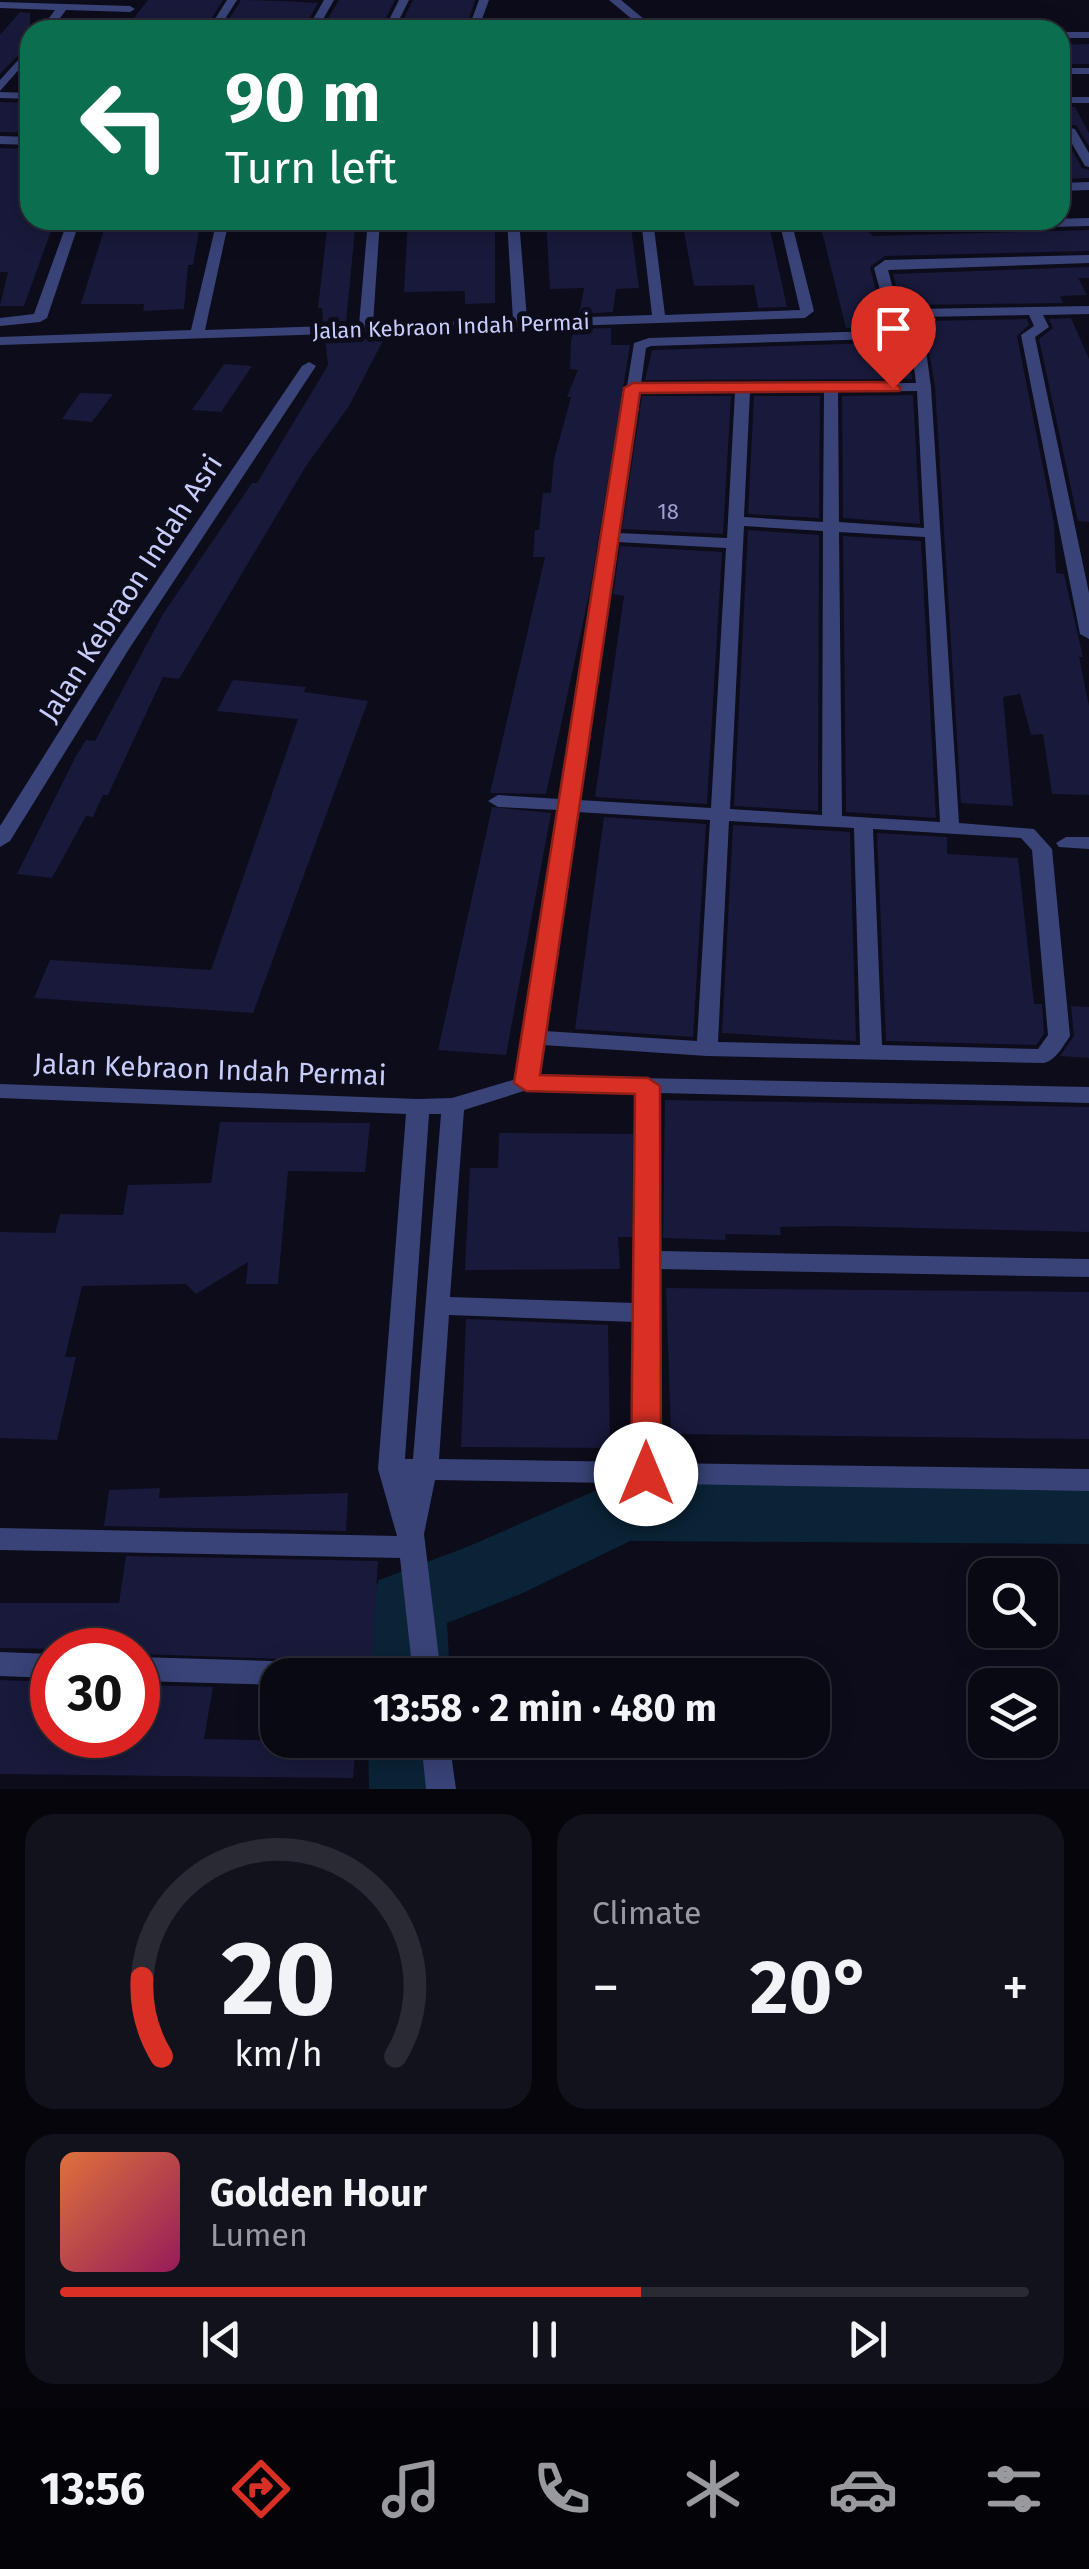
<!DOCTYPE html>
<meta charset="utf-8">
<style>
:root{--surface:#090914;--page:#12121d;--text:#f1f3f6;--muted:#999aa0;--line:#292a34;--accent:#d93025}
body{margin:0;font-family:"Fira Sans",sans-serif;background:var(--page);color:var(--text);height:100vh;display:flex;flex-direction:column;font-size:38px;white-space:nowrap}
*{box-sizing:border-box;margin:0}
p{font-size:32px;color:var(--muted)}
.icon{flex:none;width:55px;height:55px;fill:none;stroke:currentColor;stroke-width:2;stroke-linecap:round;stroke-linejoin:round}
.map{position:relative;height:1789px;overflow:hidden}
.details{display:flex;flex-direction:column;gap:25px;padding:25px;background:#05050b;flex:1}
.details>*{flex:none}
.guide{position:absolute;left:20px;top:20px;width:1050px;height:210px;border-radius:30px;box-shadow:0 5px 25px #0003,0 0 0 2px var(--line);background:#0b6e4f;color:#fff;overflow:hidden}
.fabs{position:absolute;left:968px;top:1558px;display:grid;gap:20px}
.fabs a{display:grid;place-items:center;width:90px;height:90px;border-radius:20px;background:var(--surface);box-shadow:0 5px 25px #0003,0 0 0 2px var(--line);font-size:50px}
.speed{position:absolute;left:30px;top:1628px;display:flex;gap:20px;font-size:50px;font-weight:700;text-align:center}
.speed>*{display:grid;place-content:center;width:130px;height:130px;border-radius:50%;background:var(--surface);box-shadow:0 5px 25px #0003,0 0 0 2px var(--line);line-height:1}
.speed .limit{border:15px solid #d22;background:#fff;color:#111}
.pin{position:absolute;display:grid;place-items:center;width:85px;height:85px;color:#fff;margin:-102px -42px;border-radius:50% 50% 50% 0;rotate:-45deg;box-shadow:0 0 10px #0007}
.pin .icon{rotate:45deg}
.me{position:absolute;width:110px;margin:-55px;rotate:0deg;stroke-linejoin:round;filter:drop-shadow(0 0 8px #0008)}
.turn{display:flex;align-items:center;gap:35px;height:210px;padding:0 40px;font-size:45px}
.turn .icon{width:130px;height:130px;stroke-width:2.5}
.turn b{display:block;font-size:70px;line-height:85px}
.big{font-size:75px;font-weight:700;line-height:1.1}
.details .card{flex:1;display:flex;flex-direction:column;justify-content:center;gap:15px;min-width:0;padding:0 35px;border-radius:30px;background:var(--page)}
.details .dial{align-items:center;gap:0}
.dial svg{height:260px;overflow:visible;fill:none;stroke:var(--line);stroke-width:7;stroke-linecap:round;text-anchor:middle}
.dial text{fill:var(--text);stroke:none}
.song{display:flex;align-items:center;gap:30px}
.cover{width:120px;height:120px;border-radius:15px;background:linear-gradient(135deg,hsl(20 70% 55%),hsl(330 70% 35%))}
.played{height:10px;border-radius:5px;background:linear-gradient(90deg,var(--accent) 60%,var(--line) 60%)}
.keys{display:flex;justify-content:space-around;direction:ltr}
.heat{display:flex;justify-content:space-between;align-items:center;font-size:55px;direction:ltr}
.details .tiles{flex:1;display:grid;gap:25px;grid-template-columns:1fr 1fr}
.card:last-child{grid-column:span 2}
.trip{position:absolute;left:260px;top:1658px;width:570px;height:100px;border-radius:30px;background:var(--surface);box-shadow:0 5px 25px #0003,0 0 0 2px var(--line);font-weight:700;line-height:100px;text-align:center}
.tab-bar{display:flex;height:160px;justify-content:space-around;align-items:center;background:#040408;color:var(--muted)}
.tab-bar .icon{width:70px;height:70px}
.tab-bar .current{color:var(--accent)}
.tab-bar b{font-size:45px;color:var(--text)}
.map>svg:first-child{display:block}
.lines{fill:none;stroke-linecap:round;stroke-linejoin:round}
.river{fill:#0a2336;fill-rule:evenodd}
.building{fill:#19193b}
.street{fill:#394378;fill-rule:evenodd}
.route{fill:#d93025;stroke:#8d1f18;stroke-width:2.5}
.labels{text-anchor:middle;stroke-width:10;stroke-linejoin:round;paint-order:stroke}
.far-street-label{font-size:22px;fill:#c9cdfc;stroke:#0c0c1b}
.number-label{font-size:22px;fill:#9da0cc}
.street-label{font-size:28px;fill:#c9cdfc;stroke:#0c0c1b}
</style>
<div class="map">
<svg width="1089" height="1789" viewBox="0 0 1089 1789">
<rect width="100%" height="100%" fill="#0c0c1b"/>
<g class="lines">
<g class="river">
<path d="M622 1479 1089 1482V1544L630 1541 523 1593 447 1623 450 1675H368V1604L379 1580 467 1547Z"/>
<path d="M368 1740H452L453 1789H369Z"/>
</g>
</g>
<g class="building">
<path d="M148 0H223L205 29 127 27Z"/>
<path d="M241 0 283 1 318 3 303 30 223 29Z"/>
<path d="M339 0H395L380 30H321Z"/>
<path d="M413 0H475L465 30H398Z"/>
<path d="M20 12 30 13V43L0 74V35Z"/>
<path d="M1089 44V64H1060V45Z"/>
<path d="M0 102 30 103V133L0 132Z"/>
<path d="M1060 107H1075L1089 133V146L1076 125H1069L1061 131 1082 168 1089 170V178L1060 179Z"/>
<path d="M0 148 29 149 21 167H30V220H55L24 306H0L8 272H0Z"/>
<path d="M107 220H201L193 265H188L184 309 143 311 144 304H81Z"/>
<path d="M328 220H356L346 322H323L322 308H318Z"/>
<path d="M408 220H495V303L465 304V291L404 292Z"/>
<path d="M546 220H630L639 288 616 289 613 312 579 314 584 288 550 289Z"/>
<path d="M682 220H768L787 307 758 308 754 285 694 286Z"/>
<path d="M819 220H882L863 227 873 236 1089 230V251L885 256 870 267 879 303 900 318 904 326 846 328Z"/>
<path d="M1089 267V278H1078L1087 295 1060 296 1063 303 913 305 899 298 893 274Z"/>
<path d="M1071 318 1089 359V522L1078 521 1039 339 1053 328 1049 319Z"/>
<path d="M1027 319 1029 325 1017 336 1054 523 1056 573 1064 574 1083 657H1079L1089 706V795L1052 794 1043 734 1031 735 1020 694 1003 697 1013 806 961 803 935 387 924 321Z"/>
<path d="M611 328V345H630L590 590 546 794 490 793 545 557H533L535 530H539L543 493H551L554 459 571 397H567L578 370 570 369 571 340 575 329Z"/>
<path d="M385 337 349 406 306 466 179 679 163 677 108 795H103L93 817 86 816 52 878 17 874 76 756 86 740 95 741 163 614 252 483H257L321 377 328 365 325 338Z"/>
<path d="M907 342 912 379 645 380 652 350Z"/>
<path d="M224 364 252 366 221 412 192 410Z"/>
<path d="M80 393 113 394 92 422 62 419Z"/>
<path d="M913 395 920 524 843 518 842 396Z"/>
<path d="M642 396H731L723 534 622 529Z"/>
<path d="M754 396H820L819 518 748 514Z"/>
<path d="M748 530 819 535 818 811 734 806Z"/>
<path d="M843 536 921 541 936 818 846 812Z"/>
<path d="M620 546 722 552 707 804 595 797 624 596 613 594Z"/>
<path d="M233 680 306 687 304 692 368 701 253 1013 34 998 50 960 211 970 298 719 217 711Z"/>
<path d="M492 807 551 813 506 1055 438 1050Z"/>
<path d="M604 817 706 824 693 1037 575 1029Z"/>
<path d="M733 825 850 832 856 1041 722 1033Z"/>
<path d="M877 833 947 837V854L1018 858 1034 1004H1042L1044 1034 1036 1045 886 1041Z"/>
<path d="M1071 1006 1089 1007V1058L1060 1056 1074 1036Z"/>
<path d="M665 1100 1089 1107V1232L833 1226 780 1227 781 1235 725 1234 726 1240 663 1238Z"/>
<path d="M220 1122 370 1123 365 1172 288 1171 278 1284H246L248 1262 196 1294 186 1284 82 1286 65 1357H76L57 1440 0 1438V1232L55 1233 60 1214 123 1215 128 1185 211 1183Z"/>
<path d="M499 1133 633 1134 632 1237H618L620 1269 465 1270 470 1168H498Z"/>
<path d="M666 1288 1089 1292V1439L671 1434Z"/>
<path d="M466 1319 608 1325 610 1448 461 1447Z"/>
<path d="M160 1488 159 1498 348 1493 346 1531 104 1526 109 1490Z"/>
<path d="M126 1556 378 1561 372 1662 138 1654V1650L0 1648V1603H119Z"/>
<path d="M0 1680 52 1682V1740L138 1739V1685L213 1687 204 1739 356 1742 353 1778 0 1774Z"/>
</g>
<g class="lines">
<g class="street">
<path d="M227 0H237L218 30H208Z"/>
<path d="M324 0H334L317 30H307Z"/>
<path d="M399 0H409L394 30H384Z"/>
<path d="M479 0H489L478 30H468Z"/>
<path d="M609 0H621L657 30H645Z"/>
<path d="M0 2 130 6 135 9 130 12 66 10 51 30H40L55 10 0 8Z"/>
<rect x="1060" y="32" width="29" height="6"/>
<path d="M30 47V57L0 91V80Z"/>
<rect x="1060" y="68" width="29" height="6"/>
<path d="M0 92 30 93V99L0 98Z"/>
<rect x="1060" y="97" width="29" height="6"/>
<path d="M1071 128 1075 129 1089 153V167L1085 166 1065 132Z"/>
<path d="M0 136 30 137V145L0 144Z"/>
<path d="M1089 182V190L1060 191V183Z"/>
<path d="M1089 218V226L873 232 867 228 873 224Z"/>
<path d="M68 220H80L47 318 40 322 0 326V318L34 314Z"/>
<path d="M217 220H229L205 330 359 325 368 220H380L373 324 513 320 507 220H519L527 319 652 315 641 220H653L665 315 800 310 779 220H791L814 311 805 318 0 345V337L191 330Z"/>
<path d="M1089 255V263L888 270 896 300 912 309 1089 306V314L1043 315 1049 327 1035 337 1089 593V639L1080 634 1021 335 1034 326 1029 315 918 317 923 328 931 387 959 823 1034 829 1052 849 1070 1036C1063 1046 1056 1060 1044 1063L707 1056 543 1045 538 1076 1089 1087V1103L659 1093V1251L1089 1259V1277L659 1269V1463L1089 1469V1491L435 1480 424 1534 441 1675H413L400 1558 0 1550V1528L397 1536 378 1469 406 1114 0 1098V1084L418 1099 452 1098 516 1079 558 810 498 807 488 801 498 795 560 799 634 343 649 338 909 330 903 315 883 302 874 268 885 260ZM910 338 916 383 641 384 646 348 651 346ZM917 391 924 528 839 522 838 392ZM639 392H735L727 538 618 533ZM750 392H824L823 522 744 517ZM744 526 823 531 822 815 730 809ZM839 532 925 537 940 822 842 816ZM617 542 726 548 711 808 579 800ZM577 812 710 820 697 1041 545 1031ZM729 821 854 828 860 1045 718 1042ZM873 829 1021 838 1032 850 1048 1035 1038 1049 882 1045ZM527 1090 637 1093 635 1303 450 1297 464 1110ZM429 1114H441L413 1459H405ZM449 1315 635 1322 633 1462 439 1459Z"/>
<path d="M309 362 316 366 129 649 10 841 0 847V826L111 649 302 366Z"/>
<path d="M1066 837H1089V849L1059 847 1056 843Z"/>
<path d="M0 1652 52 1654V1678L0 1676Z"/>
<path d="M138 1657 305 1662 315 1665 319 1674 278 1675V1685L138 1681Z"/>
<path d="M421 1740H449L456 1789H426Z"/>
</g>
</g>
<path class="route" d="M893 382 901 388 899 391 640 393 540 1075 648 1078 660 1086 661 1474 656 1482 646 1486 635 1482 631 1474 635 1094 526 1091 514 1083 624 388 633 383Z"/>
<g class="labels">
<g class="far-street-label">
<text transform="translate(451 326) rotate(-2)" y="8">Jalan Kebraon Indah Permai</text>
</g>
<g class="number-label">
<text x="668" y="519">18</text>
</g>
<g class="street-label">
<text transform="translate(130 588) rotate(-57)" y="10">Jalan Kebraon Indah Asri</text>
<text transform="translate(210 1069) rotate(2)" y="10">Jalan Kebraon Indah Permai</text>
</g>
</g>
</svg>
<div class="fabs">
<a><svg class="icon" aria-label="search" viewBox="0 0 24 24"><circle cx="10" cy="10" r="6"/><path d="M15 15l6 6"/></svg></a>
<a><svg class="icon" aria-label="layers" viewBox="0 0 24 24"><path d="M12 4l9 5-9 5-9-5zM3 14l9 5 9-5"/></svg></a>
</div>
<div class="speed"><div class="limit">30</div></div>
<div class="pin" style="left:893px;top:388px;background:#d93025"><svg class="icon" aria-label="arrive" viewBox="0 0 24 24"><path d="M6 21V4h12l-3 4 3 4H6"/></svg></div>
<svg class="me" style="left:646px;top:1474px" viewBox="-20 -20 40 40"><circle r="19" fill="#fff"/><path d="M0-13L10 11 0 6-10 11z" fill="#d93025"/></svg>
<div class="trip">13:58 · 2 min · 480 m</div>
<div class="guide">
<div class="turn"><svg class="icon" aria-label="left" viewBox="0 0 24 24"><path d="M17 20v-9H6M10 6l-5 5 5 5"/></svg><div><b>90 m</b>Turn left</div></div>
</div>
</div>
<section class="details">
<div class="tiles">
<div class="card dial"><svg viewBox="0 0 100 80">
<path d="M14 69A42 42 0 1 1 86 69"/>
<path d="M14 69A42 42 0 0 1 8 45" stroke="#d93025"/>
<text x="50" y="56" font-size="32" font-weight="700">20</text>
<text x="50" y="72" font-size="11">km/h</text>
</svg></div>
<div class="card"><p>Climate</p>
<div class="heat"><a>−</a><b class="big">20°</b><a>+</a></div>
</div>
<div class="card">
<div class="song"><i class="cover"></i><div><b>Golden Hour</b><p>Lumen</p></div></div>
<div class="played"></div>
<div class="keys"><svg class="icon" aria-label="previous" viewBox="0 0 24 24"><path d="M18 5L8 12l10 7zM5 5v14"/></svg><svg class="icon" aria-label="pause" viewBox="0 0 24 24"><path d="M8 5v14M16 5v14"/></svg><svg class="icon" aria-label="next" viewBox="0 0 24 24"><path d="M6 5l10 7-10 7zM19 5v14"/></svg></div>
</div>
</div>
</section>
<nav class="tab-bar">
<b>13:56</b>
<svg class="icon current" aria-label="directions" viewBox="0 0 24 24"><path d="M12 3l9 9-9 9-9-9zM9 14v-3h6M13 9l2 2-2 2"/></svg>
<svg class="icon" aria-label="music" viewBox="0 0 24 24"><path d="M9 18V5l10-2v13"/><circle cx="6" cy="18" r="3"/><circle cx="16" cy="16" r="3"/></svg>
<svg class="icon" aria-label="phone" viewBox="0 0 24 24"><path d="M5 4h4l2 5-3 2q2 4 5 5l2-3 5 2v4C11 20 4 13 5 4z"/></svg>
<svg class="icon" aria-label="climate" viewBox="0 0 24 24"><path d="M12 3v18M4 7l16 10M4 17L20 7"/></svg>
<svg class="icon" aria-label="car" viewBox="0 0 24 24"><path d="M5 17H2v-5l4-1 3-4h7l3 4 3 1v5h-3M9 17h6M6 11h13"/><circle cx="7" cy="17" r="2"/><circle cx="17" cy="17" r="2"/></svg>
<svg class="icon" aria-label="filters" viewBox="0 0 24 24"><path d="M4 7h16M4 17h16"/><circle cx="9" cy="7" r="2"/><circle cx="15" cy="17" r="2"/></svg>
</nav>
